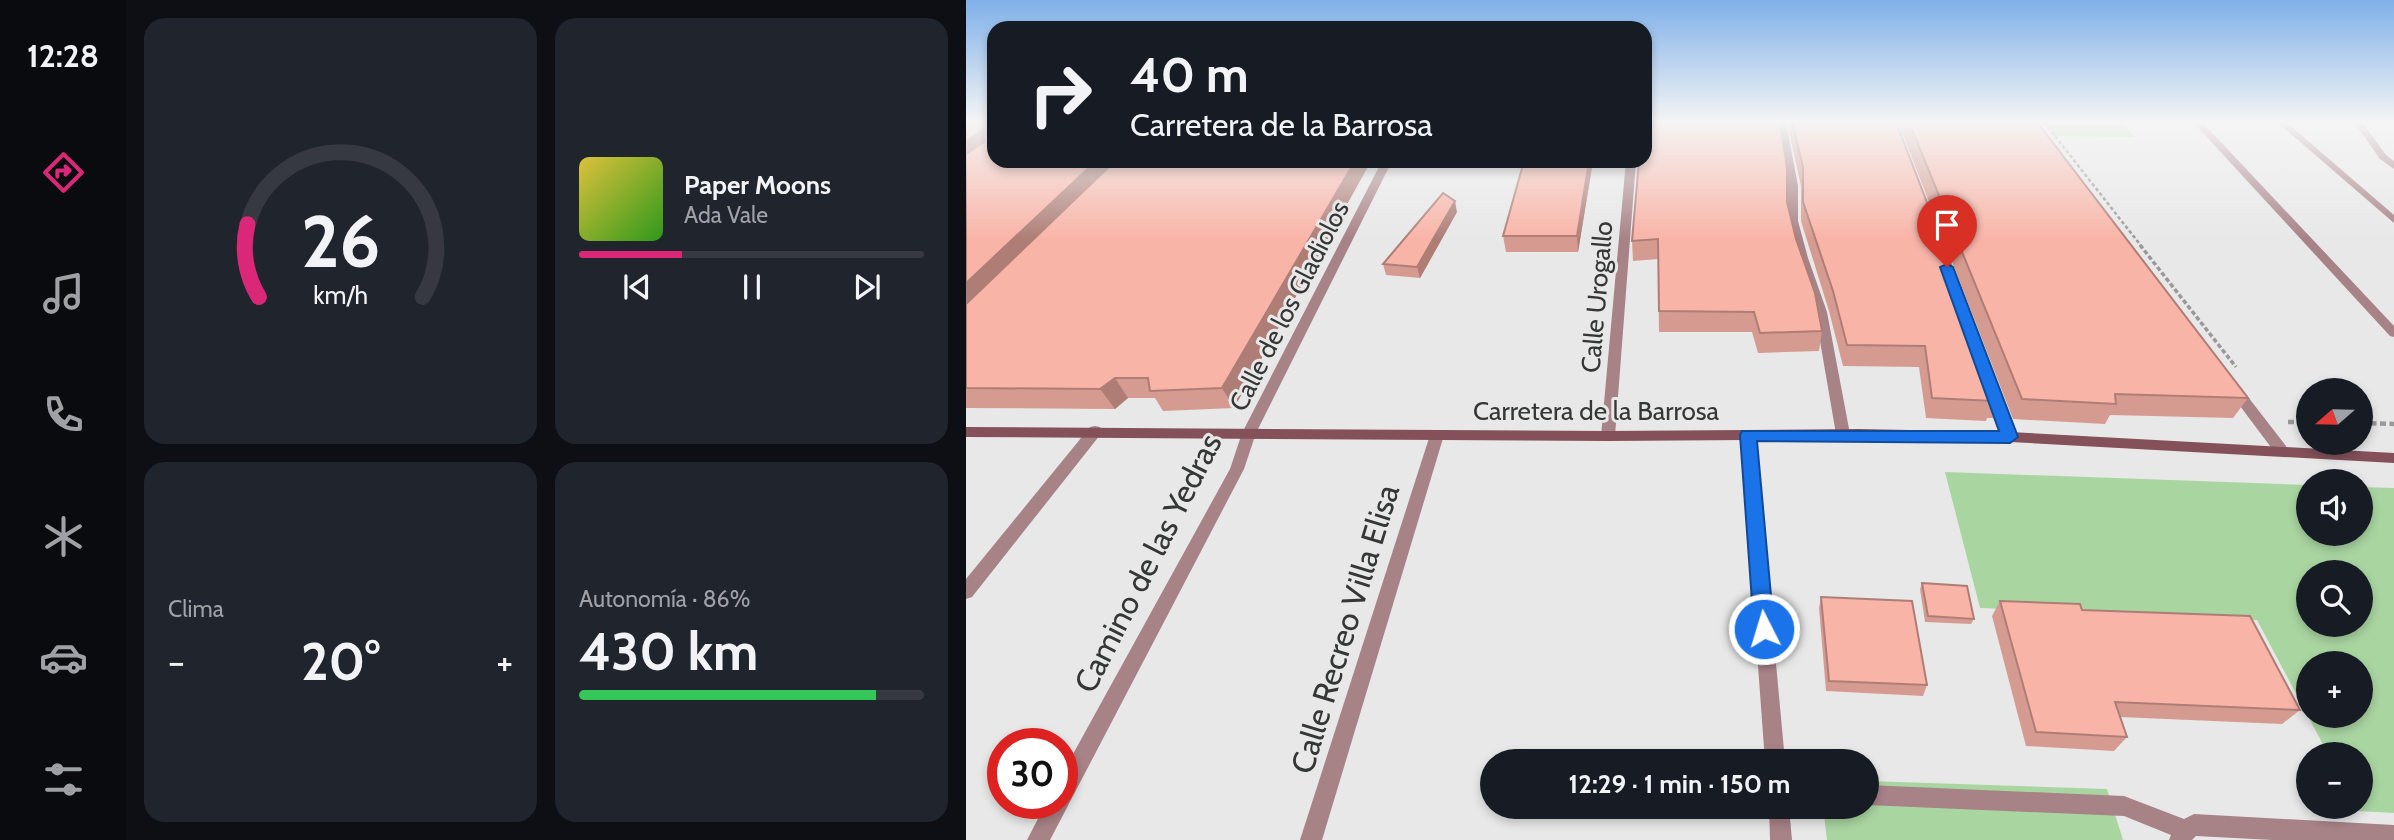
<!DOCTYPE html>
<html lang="es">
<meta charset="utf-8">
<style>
:root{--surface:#171b24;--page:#20242c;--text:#f1f3f6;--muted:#9ea1a6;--line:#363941;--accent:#db2777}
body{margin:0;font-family:Cabin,sans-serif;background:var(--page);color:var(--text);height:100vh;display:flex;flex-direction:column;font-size:26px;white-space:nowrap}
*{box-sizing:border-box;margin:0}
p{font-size:23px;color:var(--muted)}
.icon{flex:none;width:38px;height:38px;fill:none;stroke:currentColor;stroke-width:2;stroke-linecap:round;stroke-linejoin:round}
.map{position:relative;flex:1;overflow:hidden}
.sheet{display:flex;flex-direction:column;gap:18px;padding:18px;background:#0d0f14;width:840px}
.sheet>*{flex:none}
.guide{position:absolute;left:21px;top:21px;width:665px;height:147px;border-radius:21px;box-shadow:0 4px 10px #0003;background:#171b24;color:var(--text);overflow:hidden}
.needle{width:46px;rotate:250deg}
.fabs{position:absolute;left:1330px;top:378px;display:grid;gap:14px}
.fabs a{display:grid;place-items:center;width:77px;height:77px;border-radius:50%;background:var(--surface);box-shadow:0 4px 10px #0003;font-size:35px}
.speed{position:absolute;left:21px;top:728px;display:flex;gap:14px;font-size:35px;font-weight:700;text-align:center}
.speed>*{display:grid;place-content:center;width:91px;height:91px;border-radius:50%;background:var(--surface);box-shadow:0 4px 10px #0003;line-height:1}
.speed .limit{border:10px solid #d22;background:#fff;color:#111}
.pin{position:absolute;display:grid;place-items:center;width:60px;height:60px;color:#fff;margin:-72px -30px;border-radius:50% 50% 50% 0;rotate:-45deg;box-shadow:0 0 7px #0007}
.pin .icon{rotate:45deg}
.me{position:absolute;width:77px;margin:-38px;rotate:355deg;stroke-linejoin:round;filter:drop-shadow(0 0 5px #0008)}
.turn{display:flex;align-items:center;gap:24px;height:147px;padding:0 28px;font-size:32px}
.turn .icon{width:91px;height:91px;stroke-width:2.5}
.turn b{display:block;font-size:49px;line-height:60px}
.big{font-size:52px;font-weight:700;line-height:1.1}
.sheet .widget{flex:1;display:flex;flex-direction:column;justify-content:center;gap:10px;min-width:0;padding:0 24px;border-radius:21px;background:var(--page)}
.sheet .dial{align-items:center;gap:0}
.dial svg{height:182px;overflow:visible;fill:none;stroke:var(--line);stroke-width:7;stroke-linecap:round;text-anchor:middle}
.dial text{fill:var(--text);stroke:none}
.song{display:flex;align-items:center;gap:21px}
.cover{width:84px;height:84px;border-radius:10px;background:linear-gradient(135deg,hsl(50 70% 55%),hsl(110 70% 35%))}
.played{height:7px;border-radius:4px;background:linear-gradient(90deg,var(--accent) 30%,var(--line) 30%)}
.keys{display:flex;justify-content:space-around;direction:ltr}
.heat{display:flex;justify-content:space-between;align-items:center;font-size:38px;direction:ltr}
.charge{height:10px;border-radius:5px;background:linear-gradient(90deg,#34c759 86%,var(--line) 0)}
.sheet .tiles{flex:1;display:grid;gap:18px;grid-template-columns:repeat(2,1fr)}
.trip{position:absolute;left:514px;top:749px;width:399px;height:70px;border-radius:35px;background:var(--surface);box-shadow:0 4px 10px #0003;font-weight:700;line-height:70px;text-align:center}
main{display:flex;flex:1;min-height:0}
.tab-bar{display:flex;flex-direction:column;width:126px;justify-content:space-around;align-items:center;background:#090b0e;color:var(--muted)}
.tab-bar .icon{width:49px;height:49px}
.tab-bar .active{color:var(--accent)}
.tab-bar b{font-size:32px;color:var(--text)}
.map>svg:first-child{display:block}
.green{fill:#a9d5a1;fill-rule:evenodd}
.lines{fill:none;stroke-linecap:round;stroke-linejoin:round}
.path-far2{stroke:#99999a;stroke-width:2.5;stroke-dasharray:3.5 2.5;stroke-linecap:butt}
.path-far1{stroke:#99999a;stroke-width:3.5;stroke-dasharray:4.5 2.5;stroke-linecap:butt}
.path{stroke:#99999a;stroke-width:4.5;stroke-dasharray:6 3.5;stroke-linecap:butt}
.lane{fill:#a78287;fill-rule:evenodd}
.street{fill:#a78287;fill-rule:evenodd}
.secondary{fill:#84515a;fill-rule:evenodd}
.wall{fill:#d69b90}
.shaded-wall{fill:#ae7e76}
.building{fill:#f9b4a8;stroke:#ae7e76;stroke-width:2}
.route{fill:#1a73e8;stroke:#114b97;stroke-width:2}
.labels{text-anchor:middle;stroke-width:6;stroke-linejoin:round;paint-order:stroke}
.street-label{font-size:26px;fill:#353636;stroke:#e8e8e9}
.near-street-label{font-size:32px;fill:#353636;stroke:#e8e8e9}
</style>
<main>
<nav class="tab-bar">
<b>12:28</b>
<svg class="icon active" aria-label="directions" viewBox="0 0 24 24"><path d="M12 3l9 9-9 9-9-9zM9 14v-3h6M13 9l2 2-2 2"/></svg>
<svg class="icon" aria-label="music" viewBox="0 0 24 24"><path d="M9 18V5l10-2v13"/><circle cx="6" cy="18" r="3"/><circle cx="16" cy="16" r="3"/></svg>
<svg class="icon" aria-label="phone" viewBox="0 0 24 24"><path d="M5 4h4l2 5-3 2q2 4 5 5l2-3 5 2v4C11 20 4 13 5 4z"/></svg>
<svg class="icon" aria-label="climate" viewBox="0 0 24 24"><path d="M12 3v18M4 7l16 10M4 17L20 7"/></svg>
<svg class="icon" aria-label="car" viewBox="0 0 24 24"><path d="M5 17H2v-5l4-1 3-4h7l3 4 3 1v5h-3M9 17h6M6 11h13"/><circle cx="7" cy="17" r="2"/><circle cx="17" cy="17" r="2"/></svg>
<svg class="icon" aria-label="filters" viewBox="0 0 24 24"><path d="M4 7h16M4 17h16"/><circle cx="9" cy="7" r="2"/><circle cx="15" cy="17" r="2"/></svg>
</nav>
<section class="sheet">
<div class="tiles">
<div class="widget dial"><svg viewBox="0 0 100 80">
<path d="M14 69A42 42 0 1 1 86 69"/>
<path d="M14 69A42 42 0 0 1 9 37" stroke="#db2777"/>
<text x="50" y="56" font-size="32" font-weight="700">26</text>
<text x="50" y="72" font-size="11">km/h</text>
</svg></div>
<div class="widget">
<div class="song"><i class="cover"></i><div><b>Paper Moons</b><p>Ada Vale</p></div></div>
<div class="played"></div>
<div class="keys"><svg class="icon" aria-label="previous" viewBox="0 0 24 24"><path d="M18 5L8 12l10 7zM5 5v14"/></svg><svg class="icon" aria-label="pause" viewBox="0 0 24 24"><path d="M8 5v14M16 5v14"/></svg><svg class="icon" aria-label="next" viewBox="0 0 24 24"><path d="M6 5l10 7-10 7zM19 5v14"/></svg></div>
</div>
<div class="widget"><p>Clima</p>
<div class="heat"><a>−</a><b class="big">20°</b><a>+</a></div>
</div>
<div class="widget"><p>Autonomía · 86%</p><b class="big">430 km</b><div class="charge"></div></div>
</div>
</section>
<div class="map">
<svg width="1428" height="840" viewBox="0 0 1428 840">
<rect width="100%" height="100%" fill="#e8e8e9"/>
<g class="green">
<path d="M1077 122H1157L1168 137 1088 136Z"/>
<path d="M979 472 1342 485V534H1395V487L1428 488V813L1392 811 1390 807H1395V754H1362L1291 620 1014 608ZM1342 572H1395V625H1342ZM1342 663H1395V716H1342Z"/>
<path d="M901 781 1141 789 1157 840H861L857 807H901Z"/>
</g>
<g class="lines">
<path class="path-far2" d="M1078 122 1176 247"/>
<path class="path-far1" d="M1174 245 1270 367"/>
<g class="path">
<path d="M1322 422H1342"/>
<path d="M1395 423 1428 424"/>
</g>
<g class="lane">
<path d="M812 122H820L832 186V221L842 258 861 312 884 434 877 439 870 434 849 312 830 258 822 221V186Z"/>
<path d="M1311 122H1320L1428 215V223Z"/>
</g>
<g class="street">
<path d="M1227 122H1236L1428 326V337L1424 336Z"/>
<path d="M1388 122H1396L1420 155 1428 161V169L1414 159Z"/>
<path d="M416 161H426L290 433 278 469 84 840H61L80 803H96V774L264 469 276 433Z"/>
<path d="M660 161H670L649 436 642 441 635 436Z"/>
<path d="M1267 382 1272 384 1320 446 1322 450 1320 454H1310L1262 390 1260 387Z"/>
<path d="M1026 384 1033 389 1051 437 1049 441 1044 442 1037 437 1019 389Z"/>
<path d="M129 426 134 427 136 431 134 435 6 597 0 599V579L124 427Z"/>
<path d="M471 430 478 435 356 840H334L464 435Z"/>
<path d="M782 430 789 435 819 761H799L775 435Z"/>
<path d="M901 785 1158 796 1218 819 1228 814 1428 825V840H1307L1230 836 1226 840H1203L1205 835 1158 816 901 805Z"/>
<path d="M803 807H823L826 840H804Z"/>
</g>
<path class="secondary" d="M0 427 642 431 893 429 1044 432 1428 453V463L1044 442 893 439 642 441 0 437Z"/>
</g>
<g class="wall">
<path d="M0 122 28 161H405L268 408 197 411 189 398H162L149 409 0 408Z"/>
<path d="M821 122H930L1036 397 1027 418H1021L1020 421 960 418 953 367 877 366 863 311 835 221V186Z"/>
<path d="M932 122H1071L1282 398 1267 418 1144 415 1139 424 1047 419Z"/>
<path d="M557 161H627L612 252H540L537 236 558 164Z"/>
<path d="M821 202 830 239 856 331 853 351 792 353 786 332H693L692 259 667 261 666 241Z"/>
<path d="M491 212 454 278 420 275 417 264Z"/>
<path d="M956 583 1008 619 1005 624 959 622 954 589Z"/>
<path d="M855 597 961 685 957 696 860 691 853 608Z"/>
<path d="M1034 601 1116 610 1334 710 1316 724 1154 717 1161 737 1148 751 1060 746 1026 616Z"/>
</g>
<g class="shaded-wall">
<path d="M17 130 28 148 0 167V141Z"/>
<path d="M130 161H159L0 318V283Z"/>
<path d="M389 161H405L268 408 256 388Z"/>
<path d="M623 161H627L612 252 611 236Z"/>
<path d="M489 201 491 212 454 278 451 267Z"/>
<path d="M149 378 162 398 149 409 134 389Z"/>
</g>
<g class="building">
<path d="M0 122H28V161H130L0 283V154L18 142 17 130 0 141Z"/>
<path d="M679 122H814L821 168V202L830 239 849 293 856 331 794 333 788 312 693 311 692 239 666 241 673 161H679Z"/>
<path d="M826 122H930L1036 397H1027L1028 401 966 398 959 346 881 345 867 291 837 202V167Z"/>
<path d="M943 122H1071L1282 398 1149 394 1150 404 1056 399Z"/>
<path d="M149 161H389L256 388 184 391 182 378H149L134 389 0 388V304Z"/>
<path d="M558 161H623L611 236H537Z"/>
<path d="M477 193 489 201 451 267 417 264Z"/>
<path d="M956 583 1001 586 1008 619 962 616Z"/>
<path d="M855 597 946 601 961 685 863 681Z"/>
<path d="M1034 601 1114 604 1116 610 1284 616 1334 710 1149 702 1161 737 1070 732Z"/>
</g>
<linearGradient id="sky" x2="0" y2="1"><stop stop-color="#7fb0e9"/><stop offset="0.51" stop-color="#f5f5f5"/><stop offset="1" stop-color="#f5f5f5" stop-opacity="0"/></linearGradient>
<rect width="1428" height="239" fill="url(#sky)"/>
<path class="route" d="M981 264 987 267 1052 437 1044 443 791 441 808 629 805 636 798 639 791 636 788 629 774 435 776 431H1033L974 267Z"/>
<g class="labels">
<g class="street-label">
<text transform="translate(631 297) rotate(-85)" y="9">Calle Urogallo</text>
<text transform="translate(323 306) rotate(-63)" y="9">Calle de los Gladiolos</text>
<text x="630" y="420">Carretera de la Barrosa</text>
</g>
<g class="near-street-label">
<text transform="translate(182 563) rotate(-63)" y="11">Camino de las Yedras</text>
<text transform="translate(379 629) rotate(-73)" y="11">Calle Recreo Villa Elisa</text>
</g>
</g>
</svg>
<div class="fabs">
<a><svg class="needle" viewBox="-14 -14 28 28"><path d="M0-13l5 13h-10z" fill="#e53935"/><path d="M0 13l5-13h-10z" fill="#9ea1a6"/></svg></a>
<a><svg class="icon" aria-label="sound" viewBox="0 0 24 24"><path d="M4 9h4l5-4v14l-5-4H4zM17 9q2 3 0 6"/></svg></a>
<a><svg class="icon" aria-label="search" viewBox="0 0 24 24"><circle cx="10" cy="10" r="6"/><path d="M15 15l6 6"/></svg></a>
<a>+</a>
<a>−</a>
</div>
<div class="speed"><div class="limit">30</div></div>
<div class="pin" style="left:981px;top:267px;background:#d93025"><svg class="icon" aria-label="arrive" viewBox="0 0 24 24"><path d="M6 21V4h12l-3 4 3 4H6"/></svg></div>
<svg class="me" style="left:798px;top:629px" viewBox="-20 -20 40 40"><circle r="17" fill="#1a73e8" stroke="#fff" stroke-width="3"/><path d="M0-11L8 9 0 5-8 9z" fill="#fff"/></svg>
<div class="trip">12:29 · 1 min · 150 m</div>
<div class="guide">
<div class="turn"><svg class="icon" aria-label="right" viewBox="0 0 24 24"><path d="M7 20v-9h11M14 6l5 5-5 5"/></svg><div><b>40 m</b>Carretera de la Barrosa</div></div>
</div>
</div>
</main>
